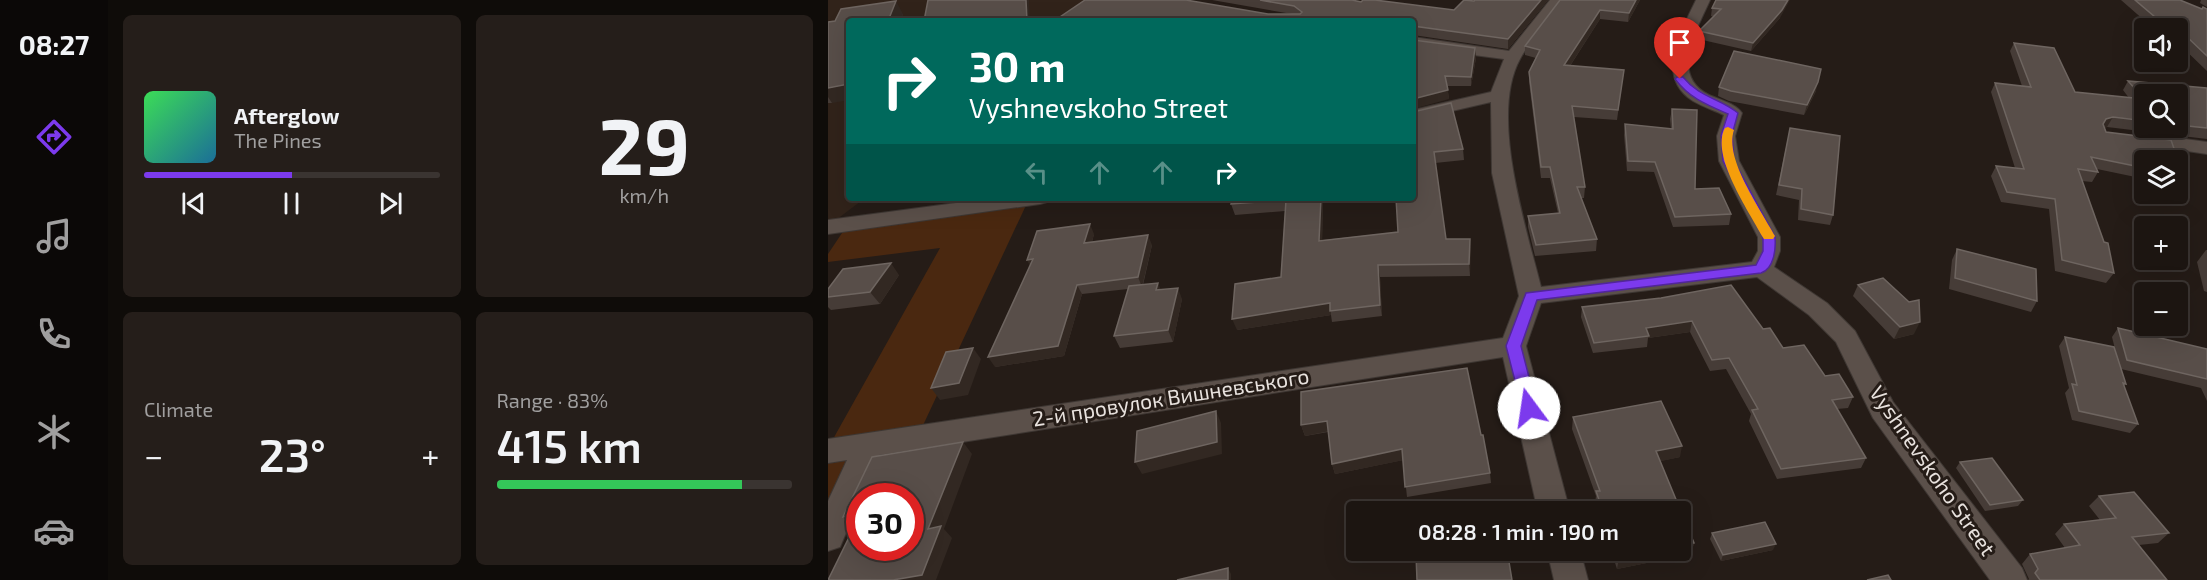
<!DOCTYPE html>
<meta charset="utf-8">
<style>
:root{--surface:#1c1511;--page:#251e1a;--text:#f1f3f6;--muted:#a09f9f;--line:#3a3431;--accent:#7c3aed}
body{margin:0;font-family:"Exo 2",sans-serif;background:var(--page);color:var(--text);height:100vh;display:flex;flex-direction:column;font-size:22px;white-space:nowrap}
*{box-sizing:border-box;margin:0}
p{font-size:20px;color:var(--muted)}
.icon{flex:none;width:33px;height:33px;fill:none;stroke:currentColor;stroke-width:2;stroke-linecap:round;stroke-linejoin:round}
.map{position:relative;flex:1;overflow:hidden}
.panel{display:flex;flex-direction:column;gap:15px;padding:15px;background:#0f0c09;width:720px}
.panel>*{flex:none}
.hud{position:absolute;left:18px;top:18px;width:570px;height:183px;border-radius:6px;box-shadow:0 6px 24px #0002,0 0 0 2px var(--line);background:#00695c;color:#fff;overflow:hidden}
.controls{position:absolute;left:1306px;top:18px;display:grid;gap:12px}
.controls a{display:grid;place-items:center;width:54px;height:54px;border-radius:6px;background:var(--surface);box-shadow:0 6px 24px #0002,0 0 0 2px var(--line);font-size:30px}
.speed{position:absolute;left:18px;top:483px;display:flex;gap:12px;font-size:30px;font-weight:700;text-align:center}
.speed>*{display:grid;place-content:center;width:78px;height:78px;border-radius:50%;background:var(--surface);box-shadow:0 6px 24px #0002,0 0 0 2px var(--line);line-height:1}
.speed .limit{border:9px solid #d22;background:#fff;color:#111}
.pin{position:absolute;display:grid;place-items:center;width:51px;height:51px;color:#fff;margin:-62px -26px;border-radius:50% 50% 50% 0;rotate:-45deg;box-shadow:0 0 6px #0007}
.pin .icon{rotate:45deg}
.me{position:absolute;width:66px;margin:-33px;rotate:346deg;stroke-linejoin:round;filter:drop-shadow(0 0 4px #0008)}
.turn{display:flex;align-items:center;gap:21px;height:126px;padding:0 24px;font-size:27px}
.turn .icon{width:78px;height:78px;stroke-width:2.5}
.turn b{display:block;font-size:42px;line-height:51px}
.lanes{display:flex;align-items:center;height:57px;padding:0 24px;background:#0003;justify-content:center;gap:30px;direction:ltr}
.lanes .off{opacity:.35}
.big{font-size:45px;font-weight:600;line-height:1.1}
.panel .card{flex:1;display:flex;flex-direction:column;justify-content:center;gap:9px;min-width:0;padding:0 21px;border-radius:9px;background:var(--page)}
.panel .dial{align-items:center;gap:0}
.dial b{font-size:78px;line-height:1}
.song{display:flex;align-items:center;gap:18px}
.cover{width:72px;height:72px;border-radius:9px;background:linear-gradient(135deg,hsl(130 70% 55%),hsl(200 70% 35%))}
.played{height:6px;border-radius:3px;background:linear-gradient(90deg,var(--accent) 50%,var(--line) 50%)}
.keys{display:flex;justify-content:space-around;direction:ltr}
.heat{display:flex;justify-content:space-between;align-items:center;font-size:33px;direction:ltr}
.charge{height:9px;border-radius:4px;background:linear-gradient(90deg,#34c759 83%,var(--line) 0)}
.panel .tiles{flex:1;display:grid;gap:15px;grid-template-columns:repeat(2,1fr)}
.trip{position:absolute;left:518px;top:501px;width:345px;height:60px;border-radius:6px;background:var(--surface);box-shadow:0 6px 24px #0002,0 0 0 2px var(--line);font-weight:600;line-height:60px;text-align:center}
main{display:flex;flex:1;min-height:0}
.dock{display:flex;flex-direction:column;width:108px;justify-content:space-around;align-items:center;background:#0b0807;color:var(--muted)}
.dock .icon{width:42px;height:42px}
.dock .selected{color:var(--accent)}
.dock b{font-size:27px;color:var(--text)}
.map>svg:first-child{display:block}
.built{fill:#31231a}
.green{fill:#4a2810}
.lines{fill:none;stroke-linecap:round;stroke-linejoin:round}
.street-casing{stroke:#3e3733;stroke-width:2}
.street{fill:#5b504a;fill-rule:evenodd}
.wall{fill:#463c37;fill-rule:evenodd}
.shaded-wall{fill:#322822}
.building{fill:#584e49;stroke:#6e6560;stroke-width:1.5}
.route{fill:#7c3aed;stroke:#51269a;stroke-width:1.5}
.slow{fill:#f59e0b}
.labels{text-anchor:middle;stroke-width:6;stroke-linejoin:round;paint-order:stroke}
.street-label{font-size:21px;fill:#e8e2de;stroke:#251c17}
</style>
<main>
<nav class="dock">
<b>08:27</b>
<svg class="icon selected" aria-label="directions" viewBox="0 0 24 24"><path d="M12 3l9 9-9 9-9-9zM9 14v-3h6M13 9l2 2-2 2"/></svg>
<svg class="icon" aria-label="music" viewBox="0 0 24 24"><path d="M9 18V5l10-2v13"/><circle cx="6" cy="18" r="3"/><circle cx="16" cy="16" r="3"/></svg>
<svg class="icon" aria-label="phone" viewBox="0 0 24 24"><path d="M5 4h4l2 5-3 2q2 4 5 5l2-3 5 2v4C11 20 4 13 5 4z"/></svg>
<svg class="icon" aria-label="climate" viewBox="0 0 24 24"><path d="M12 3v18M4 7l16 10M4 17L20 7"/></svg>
<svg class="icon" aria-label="car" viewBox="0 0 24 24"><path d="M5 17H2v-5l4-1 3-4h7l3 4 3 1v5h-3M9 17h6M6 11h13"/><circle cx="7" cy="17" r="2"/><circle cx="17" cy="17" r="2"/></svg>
</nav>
<section class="panel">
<div class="tiles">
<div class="card">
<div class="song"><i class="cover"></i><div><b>Afterglow</b><p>The Pines</p></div></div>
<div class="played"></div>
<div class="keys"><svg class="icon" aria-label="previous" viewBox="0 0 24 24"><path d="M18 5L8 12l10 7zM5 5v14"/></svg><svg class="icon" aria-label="pause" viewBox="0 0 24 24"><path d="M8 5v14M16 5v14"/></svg><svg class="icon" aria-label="next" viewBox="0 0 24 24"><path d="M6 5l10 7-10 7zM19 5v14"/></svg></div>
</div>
<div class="card dial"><b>29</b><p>km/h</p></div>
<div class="card"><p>Climate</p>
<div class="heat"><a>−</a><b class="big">23°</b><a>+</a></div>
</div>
<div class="card"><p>Range · 83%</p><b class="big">415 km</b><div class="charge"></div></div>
</div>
</section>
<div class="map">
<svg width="1379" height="580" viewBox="0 0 1379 580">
<rect width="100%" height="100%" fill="#251c17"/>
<path class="built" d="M0 0H300L272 21H21V198H37L0 226Z"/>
<path class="green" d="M200 201 90 436 41 444 0 536V448L112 248 0 262V254L20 224Z"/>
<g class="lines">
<defs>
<g id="street">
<path d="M722 0H736C723 18 702 40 692 59 661 115 698 227 713 287L924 262 930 251V237L891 161 889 136 896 115C886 110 875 107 865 101 826 76 853 32 868 0H882C869 29 841 76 881 95 892 100 907 103 914 113L907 136 911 161 952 237V251L946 267 999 303 1027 331 1065 402 1194 568 1199 580H1162L1045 418 1008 342 981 315 929 277 713 303 698 346 742 512H710L675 357 51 455 12 547 0 551V501L19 460 0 463V439L675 338 691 296 664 173 663 102 585 120V110L663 92 676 59 585 47V37L681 51Z"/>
<path d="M1313 133 1379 142V154L1306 143 1304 139 1306 135Z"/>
<path d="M166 198H222L219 202 212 204 0 234V220Z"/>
<path d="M719 550H752L760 580H726Z"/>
</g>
</defs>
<use href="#street" class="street-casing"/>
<use href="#street" class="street"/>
</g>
<g class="wall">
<path d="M384 0H524L626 10 646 1 720 0 680 49 585 35V21L440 14H464Z"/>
<path d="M732 0H812L800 22 772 19 742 66 796 70 789 120 746 117 757 187 756 198H753L769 239 768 251 707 256 700 227V216L730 213 722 178H713L701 82V72L708 58 697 55V46Z"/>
<path d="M1293 0H1352L1374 9 1375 7 1379 9V71L1350 43V28H1325Z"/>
<path d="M1373 0H1379V7L1372 3Z"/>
<path d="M884 8 952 18 923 51 870 39 871 31 886 17 883 16Z"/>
<path d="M75 14 72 21H21L4 103H0V22Z"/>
<path d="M585 40 648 58 643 86H619L621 99Z"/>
<path d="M1186 43 1247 92 1301 98 1295 90 1300 81 1379 88V139L1279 127 1276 128 1278 132 1317 160V179L1269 169 1270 172 1264 182 1254 181 1286 273 1278 283 1227 271 1221 209 1173 202 1163 176 1168 166 1187 168 1163 92 1167 83 1194 86 1182 51ZM1317 94H1350V128H1317Z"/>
<path d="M891 87 988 91 976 115 901 101 890 96Z"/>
<path d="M844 109 867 189 903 214 901 225 845 227 826 172 799 171 796 135 797 124 843 129 842 119Z"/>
<path d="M585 112 635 149 636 160 607 163 618 239H642V276L552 277 554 316 504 322 503 315 409 330 453 277 457 211 407 215 403 204 405 198H495L494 240 570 232Z"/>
<path d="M962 128 1005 215 1002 225 970 220 971 200 948 195Z"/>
<path d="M266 234 264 242 324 245 315 285 333 290 354 299 345 342 292 348 286 336 300 289 254 294 236 356 167 367Z"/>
<path d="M1129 249 1209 301 1203 312 1121 289 1124 260Z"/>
<path d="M1378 250H1379V292L1376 291 1369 262Z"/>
<path d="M71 275 52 304 3 310 0 307V289Z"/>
<path d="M1030 285 1086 334 1066 339 1025 296Z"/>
<path d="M754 307 935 329 955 348 997 376 1025 397 1020 408 1009 409 1038 458 1033 468 949 479 921 421 923 414 898 369 882 371 862 332 820 338 819 347 765 353 753 317Z"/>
<path d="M1290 328 1379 349V401L1373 388 1293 369 1298 384 1296 386 1310 424 1302 433 1244 420 1237 393 1241 388 1231 346 1237 337 1290 361 1284 337Z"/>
<path d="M745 417 852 457 832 461 866 543 863 554 789 569 783 550H852V512H770L767 503 768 496 744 429Z"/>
<path d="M473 425 653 435 662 473 663 483 579 497 575 460 507 474 504 464 500 432 477 436Z"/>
<path d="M1132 462 1195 500 1190 506 1157 511 1128 468Z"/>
<path d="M1271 496 1341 533 1330 543 1311 545 1339 580H1200L1201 579 1194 564 1202 554 1237 548 1227 534 1236 524 1272 520 1261 506Z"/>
<path d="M884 533 945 550 893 561 882 539Z"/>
</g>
<g class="shaded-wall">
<path d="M198 0H201L202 21H199Z"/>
<path d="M713 0H720L680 49V39Z"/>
<path d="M808 0H812L800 22 801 13Z"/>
<path d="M960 0H962L952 18 923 51 925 43Z"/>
<path d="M68 1 75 14 72 21H60Z"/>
<path d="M772 10V19L736 75V65Z"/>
<path d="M647 48 648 58 643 86V77Z"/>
<path d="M990 82 988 91 976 115 979 105Z"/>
<path d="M21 84V100L4 103 0 97V88Z"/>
<path d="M620 90 621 99 585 109V99Z"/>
<path d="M1285 117 1279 127 1272 129 1278 119Z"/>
<path d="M493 198H495L494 252 491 241Z"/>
<path d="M262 224 266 234 261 253 256 243Z"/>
<path d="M320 235 324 245 314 287 310 277Z"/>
<path d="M642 239 643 250 642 276 641 264Z"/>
<path d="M205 259 204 270 199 260Z"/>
<path d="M63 263 71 275 52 304 42 292Z"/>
<path d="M550 265 552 277 554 316 552 305Z"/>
<path d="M330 283 335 295 328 290Z"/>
<path d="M249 285 254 294 236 356 167 367 160 357Z"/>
<path d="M350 288 354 299 345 342 340 330Z"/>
<path d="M502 303 503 315 409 330 404 319Z"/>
<path d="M864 321 862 332 820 338 821 336 818 328Z"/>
<path d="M1092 322 1086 334 1066 339 1072 327Z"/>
<path d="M145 348 153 359 140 395 112 400 103 388Z"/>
<path d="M388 411 393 423 394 454 314 474 307 462Z"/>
<path d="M499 421 502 431 477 436 473 425Z"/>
<path d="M135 442 144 454 116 529 124 538 108 580H65L100 529Z"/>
<path d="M854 446 852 457 825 463 828 451Z"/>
<path d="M574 449 576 460 507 474 504 464Z"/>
<path d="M32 514V527L27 528 15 517Z"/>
<path d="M866 543 863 554 789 569 791 558 827 550H852V545Z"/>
<path d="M948 544 945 550 893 561 895 555Z"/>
<path d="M400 568 403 574V580H400Z"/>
</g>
<g class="building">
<path d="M100 0H198L199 21H96Z"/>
<path d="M257 0H358L440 14H472L474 12 466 6 432 0H524L533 2 535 0H547L626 10 636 0 646 1 647 0H713L680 39 585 26V21H226Z"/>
<path d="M732 0H808L801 13 772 10 736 65 796 70 790 110 744 106 757 187H749L769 239 708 245 700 216 732 213 722 167H713L701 72 712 50 697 46Z"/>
<path d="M888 0H960L954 10 925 43 871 31 893 9 884 8Z"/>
<path d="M1307 0H1352L1374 9 1375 7 1379 9V56L1356 34H1350V28H1340Z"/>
<path d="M68 1 60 21H21V84L0 88V22L7 21 13 9Z"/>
<path d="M585 40 647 48 643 77 617 76 620 90 585 99Z"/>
<path d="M1186 43 1226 48 1247 92 1316 99 1300 81 1379 88V128L1350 125V94H1317V121L1285 117 1278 119 1275 124 1278 132 1343 140 1350 160H1317V168L1263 157 1270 172 1250 169 1276 242 1280 243 1286 273 1234 260 1227 199 1179 192 1168 166 1196 169 1167 83 1203 87Z"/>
<path d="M906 51 993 69 990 82 979 105 903 91 891 87Z"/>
<path d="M623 103 635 149 606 152 618 239H642L641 264 550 265 552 305 502 311V303L404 319 407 284 453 277 458 200 403 204 405 198H493L491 241 570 232 568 198H585V112Z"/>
<path d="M844 109 869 110 867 189 891 188 903 214 847 217 827 162 800 161 797 124 845 129Z"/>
<path d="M962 128 1012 136 1005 215 973 209 974 189 951 185Z"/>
<path d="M262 224 256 243 320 235 310 277 249 285 230 346 160 357 205 259 199 260 209 231Z"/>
<path d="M1129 249 1208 269 1209 301 1127 278Z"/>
<path d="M63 263 42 292 0 297V289L15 269Z"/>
<path d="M1055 278 1081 302 1091 300 1092 322 1072 327 1030 285Z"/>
<path d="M330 283 328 290 350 288 340 330 286 336 301 286Z"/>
<path d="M903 285 935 329 942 328 955 348 976 345 997 376 1011 374 1025 397 1004 400 1038 458 953 469 924 410 930 409 901 358 884 360 864 321 818 328 821 336 766 343 754 307 833 298Z"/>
<path d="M1290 328 1379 349V379L1299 360Z"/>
<path d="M1237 337 1286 347 1298 384 1295 383 1310 424 1251 411 1244 384 1249 385Z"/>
<path d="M145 348 131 383 103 388 118 352Z"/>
<path d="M639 368 653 435H655L662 473 577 487 574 449 504 464 499 421 473 425V392Z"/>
<path d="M833 401 854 446 828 451 866 543 852 545V512H775L768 491H772L745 417Z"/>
<path d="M388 411 389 442 307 462 309 431Z"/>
<path d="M135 442 100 529 113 526 94 575 65 580H0L32 515V548H82V496H32V514L15 517 44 457Z"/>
<path d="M1164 458 1195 500 1162 505 1132 462Z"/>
<path d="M1306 492 1341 533 1304 537 1339 580H1212L1207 573 1210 569 1202 554 1252 545 1236 524 1288 518 1271 496Z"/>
<path d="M937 522 948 544 895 555 884 533Z"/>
<path d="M619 550H679L684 580H589L588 555Z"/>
<path d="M788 550H827L791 558Z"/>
<path d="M400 568V580H349Z"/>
<path d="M1060 575 1063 580H1039Z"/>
</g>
<path class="route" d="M849 77H855C872 98 892 98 910 113L904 135 906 161 947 237C948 249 946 269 933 273L709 300 693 346 709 408 706 412 701 414 695 412 678 346 698 293 928 265 935 251V237L895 161 893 135 900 114C879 105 861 98 847 79Z"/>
<path class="slow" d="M900 127 906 130C896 159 933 210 947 236L945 239H936L934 236C921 211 882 155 897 128Z"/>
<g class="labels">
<g class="street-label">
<text transform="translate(343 398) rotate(-9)" y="7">2-й провулок Вишневського</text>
<text transform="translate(1104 471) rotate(55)" y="7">Vyshnevskoho Street</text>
</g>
</g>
</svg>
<div class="controls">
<a><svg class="icon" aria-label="sound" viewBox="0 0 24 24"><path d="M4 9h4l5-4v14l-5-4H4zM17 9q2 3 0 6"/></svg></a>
<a><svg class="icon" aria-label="search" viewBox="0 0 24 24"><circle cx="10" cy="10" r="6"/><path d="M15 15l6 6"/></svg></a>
<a><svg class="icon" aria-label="layers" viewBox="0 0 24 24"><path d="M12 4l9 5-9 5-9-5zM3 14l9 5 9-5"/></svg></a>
<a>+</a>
<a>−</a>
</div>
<div class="speed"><div class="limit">30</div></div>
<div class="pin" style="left:852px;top:79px;background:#d93025"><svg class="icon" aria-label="arrive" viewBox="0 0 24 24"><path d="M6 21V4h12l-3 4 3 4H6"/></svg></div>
<svg class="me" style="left:701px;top:408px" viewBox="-20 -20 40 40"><circle r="19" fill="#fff"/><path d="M0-13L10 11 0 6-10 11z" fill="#7c3aed"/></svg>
<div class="trip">08:28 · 1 min · 190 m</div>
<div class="hud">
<div class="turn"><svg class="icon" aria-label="right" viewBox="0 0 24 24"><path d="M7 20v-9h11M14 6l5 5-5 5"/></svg><div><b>30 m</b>Vyshnevskoho Street</div></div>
<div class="lanes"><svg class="icon off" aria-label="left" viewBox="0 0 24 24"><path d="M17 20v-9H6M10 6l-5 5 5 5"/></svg><svg class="icon off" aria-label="ahead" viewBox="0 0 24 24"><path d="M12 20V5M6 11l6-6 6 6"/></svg><svg class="icon off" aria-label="ahead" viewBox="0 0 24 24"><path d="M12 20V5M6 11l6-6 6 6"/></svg><svg class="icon" aria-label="right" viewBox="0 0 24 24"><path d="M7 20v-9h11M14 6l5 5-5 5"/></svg></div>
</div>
</div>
</main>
